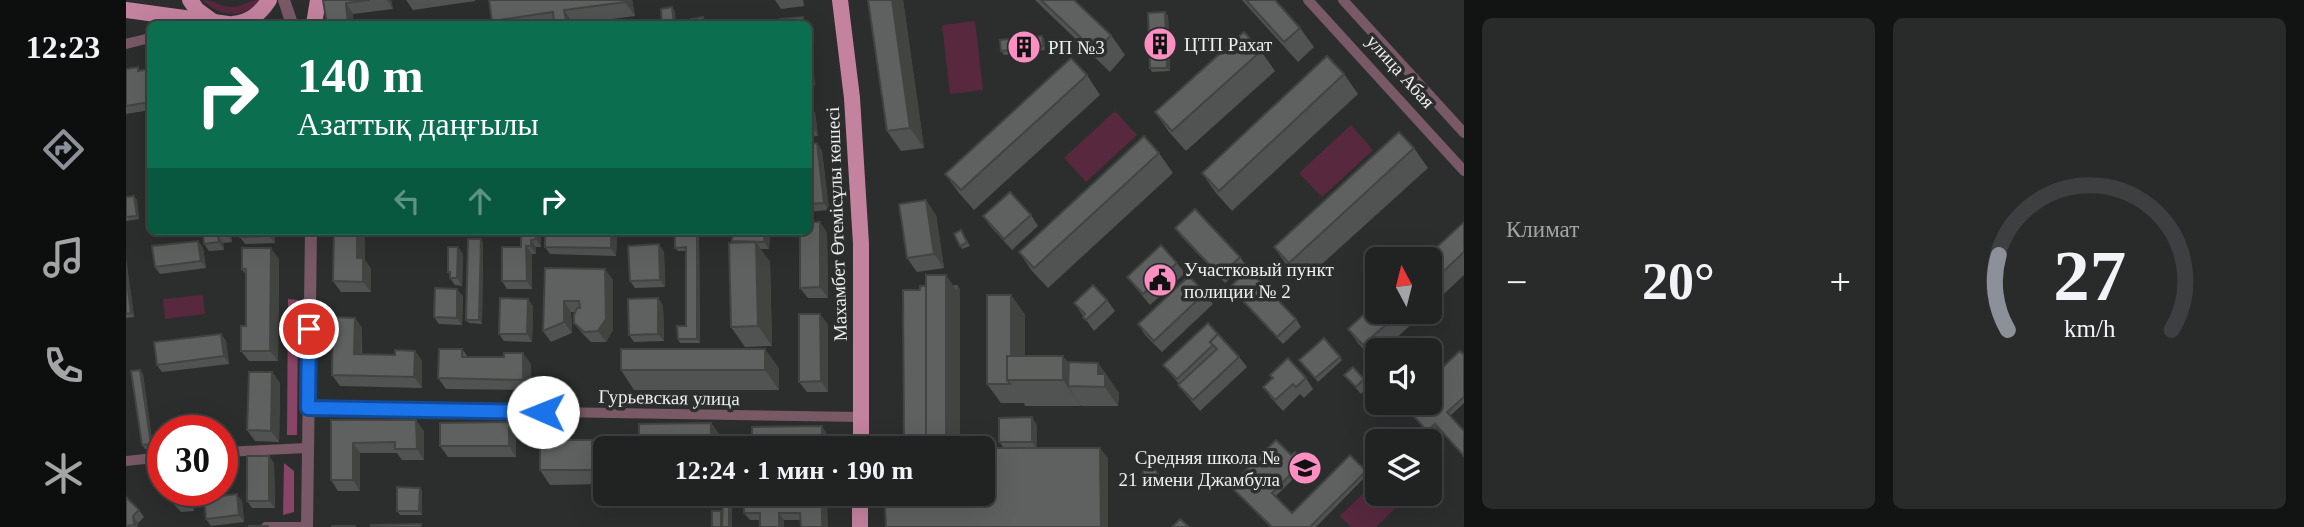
<!DOCTYPE html>
<html lang="ru">
<meta charset="utf-8">
<style>
:root{--surface:#212222;--page:#292a2a;--text:#f1f3f6;--muted:#a2a4a5;--line:#3e3f40;--accent:#8c9099}
body{margin:0;font-family:Georgia,serif;background:var(--page);color:var(--text);height:100vh;display:flex;flex-direction:column;font-size:26px;white-space:nowrap}
*{box-sizing:border-box;margin:0}
p{font-size:23px;color:var(--muted)}
.icon{flex:none;width:38px;height:38px;fill:none;stroke:currentColor;stroke-width:2;stroke-linecap:round;stroke-linejoin:round}
.map{position:relative;flex:1;overflow:hidden}
.panel{display:flex;flex-direction:column;gap:18px;padding:18px;background:#121313;width:840px}
.panel>*{flex:none}
.top-card{position:absolute;left:21px;top:21px;width:665px;height:214px;border-radius:10px;box-shadow:0 7px 28px #0002,0 0 0 2px var(--line);background:#0b6e4f;color:#fff;overflow:hidden}
.needle{width:46px;rotate:353deg}
.controls{position:absolute;left:1239px;top:247px;display:grid;gap:14px}
.controls a{display:grid;place-items:center;width:77px;height:77px;border-radius:10px;background:var(--surface);box-shadow:0 7px 28px #0002,0 0 0 2px var(--line);font-size:35px}
.speed{position:absolute;left:21px;top:415px;display:flex;gap:14px;font-size:35px;font-weight:700;text-align:center}
.speed>*{display:grid;place-content:center;width:91px;height:91px;border-radius:50%;background:var(--surface);box-shadow:0 7px 28px #0002,0 0 0 2px var(--line);line-height:1}
.speed .limit{border:10px solid #d22;background:#fff;color:#111}
.pin{position:absolute;display:grid;place-items:center;width:60px;height:60px;color:#fff;margin:-30px;border:4px solid #fff;border-radius:50%;box-shadow:0 2px 7px #0007}
.me{position:absolute;width:77px;margin:-38px;rotate:271deg;stroke-linejoin:round;filter:drop-shadow(0 0 5px #0008)}
.turn{display:flex;align-items:center;gap:24px;height:147px;padding:0 35px;font-size:32px}
.turn .icon{width:91px;height:91px;stroke-width:2.5}
.turn b{display:block;font-size:49px;line-height:60px}
.lanes{display:flex;align-items:center;height:66px;padding:0 35px;background:#0003;justify-content:center;gap:35px;direction:ltr}
.lanes .off{opacity:.35}
.big{font-size:52px;font-weight:700;line-height:1.1}
.panel .tile{flex:1;display:flex;flex-direction:column;justify-content:center;gap:10px;min-width:0;padding:0 24px;border-radius:10px;background:var(--page)}
.panel .dial{align-items:center;gap:0}
.dial svg{height:182px;overflow:visible;fill:none;stroke:var(--line);stroke-width:7;stroke-linecap:round;text-anchor:middle}
.dial text{fill:var(--text);stroke:none}
.heat{display:flex;justify-content:space-between;align-items:center;font-size:38px;direction:ltr}
.panel .tiles{flex:1;display:grid;gap:18px;grid-template-columns:repeat(2,1fr)}
.trip{position:absolute;left:467px;top:436px;width:402px;height:70px;border-radius:10px;background:var(--surface);box-shadow:0 7px 28px #0002,0 0 0 2px var(--line);font-weight:700;line-height:70px;text-align:center}
main{display:flex;flex:1;min-height:0}
.tabs{display:flex;flex-direction:column;width:126px;justify-content:space-around;align-items:center;background:#0d0e0e;color:var(--muted)}
.tabs .icon{width:49px;height:49px}
.tabs .selected{color:var(--accent)}
.tabs b{font-size:32px;color:var(--text)}
.map>svg:first-child{display:block}
.green{fill:#57283e}
.forest{fill:#8a4465}
.lines{fill:none;stroke-linecap:round;stroke-linejoin:round}
.minor{stroke:#795966;stroke-width:10}
.tertiary{stroke:#795966;stroke-width:12}
.primary{stroke:#c3829e;stroke-width:16}
.wall{fill:#515352}
.shaded-wall{fill:#424442}
.building{fill:#5e615f;stroke:#424442;stroke-width:2}
.route-casing{stroke:#114b97;stroke-width:18}
.route{stroke:#1a73e8;stroke-width:12}
.labels{text-anchor:middle;stroke-width:7;stroke-linejoin:round;paint-order:stroke}
.poi-label{font-size:19px;fill:#edefee;stroke:#2c2e2d;text-anchor:start}
.street-label{font-size:19px;fill:#edefee;stroke:#2c2e2d}
</style>
<main>
<nav class="tabs">
<b>12:23</b>
<svg class="icon selected" aria-label="directions" viewBox="0 0 24 24"><path d="M12 3l9 9-9 9-9-9zM9 14v-3h6M13 9l2 2-2 2"/></svg>
<svg class="icon" aria-label="music" viewBox="0 0 24 24"><path d="M9 18V5l10-2v13"/><circle cx="6" cy="18" r="3"/><circle cx="16" cy="16" r="3"/></svg>
<svg class="icon" aria-label="phone" viewBox="0 0 24 24"><path d="M5 4h4l2 5-3 2q2 4 5 5l2-3 5 2v4C11 20 4 13 5 4z"/></svg>
<svg class="icon" aria-label="climate" viewBox="0 0 24 24"><path d="M12 3v18M4 7l16 10M4 17L20 7"/></svg>
</nav>
<div class="map">
<svg width="1338" height="527" viewBox="0 0 1338 527">
<rect width="100%" height="100%" fill="#2c2e2d"/>
<g class="green">
<path d="M77 0C88 0 95 7 106 7 116 7 123 0 134 0 118 20 93 17 77 0Z"/>
<path d="M849 21 857 90 824 94 816 25Z"/>
<path d="M989 111 1011 135 960 182 938 158Z"/>
<path d="M1225 125 1247 150 1196 197 1173 173Z"/>
<path d="M77 295 79 314 39 319 37 299Z"/>
<path d="M1251 480V494H1284L1250 527H1225L1214 516Z"/>
</g>
<g class="forest">
<path d="M162 299 172 300 171 435H161Z"/>
<path d="M158 463 168 471V512L157 515Z"/>
</g>
<g class="lines">
<g class="minor">
<path d="M1182 0 1338 171"/>
<path d="M1217 0 1338 133"/>
<path d="M0 44 24 38"/>
<path d="M182 408 735 417"/>
<path d="M96 452 181 448"/>
<path d="M0 461 37 457"/>
<path d="M140 527H181"/>
</g>
<g class="tertiary">
<path d="M158 0 166 24"/>
<path d="M181 527 185 231"/>
</g>
<g class="primary">
<path d="M64 0 71 10 86 21"/>
<path d="M714 0 726 98 735 244V448"/>
<path d="M0 10 102 24"/>
<path d="M107 24C124 22 134 14 143 0"/>
<path d="M188 24 192 0"/>
<path d="M734 527V494"/>
</g>
</g>
<g class="wall">
<path d="M197 0H265L267 9 227 14Z"/>
<path d="M280 0H349V1L287 10Z"/>
<path d="M506 0 509 16 448 24H369L366 21Z"/>
<path d="M649 0H677L678 6 655 9Z"/>
<path d="M742 0H777L798 148 775 151 761 131Z"/>
<path d="M909 0H948L985 35 999 55 984 72Z"/>
<path d="M1116 0H1149L1174 28 1188 47 1172 62Z"/>
<path d="M1039 12 1042 16 1044 71 1026 72 1024 68Z"/>
<path d="M682 29 689 85 682 86Z"/>
<path d="M916 36 918 39 919 50 878 55 875 51Z"/>
<path d="M1135 51 1149 71 1060 151 1043 132 1029 112Z"/>
<path d="M12 67 14 71 24 69V110L0 114V69Z"/>
<path d="M1218 74 1232 94 1106 211 1090 193 1076 173Z"/>
<path d="M961 75 974 95 848 210 833 193 819 174Z"/>
<path d="M682 105 689 113 692 136 682 137Z"/>
<path d="M691 143 696 151 703 210 682 212V144Z"/>
<path d="M1288 148 1302 168 1176 282 1162 267 1148 247Z"/>
<path d="M1033 153 1047 173 922 288 906 271 893 252Z"/>
<path d="M0 197 11 200 13 219 0 221Z"/>
<path d="M810 215 818 268 791 272 781 258Z"/>
<path d="M905 215 912 226 886 250 865 227 857 216Z"/>
<path d="M694 222 701 233 702 298H682L674 288Z"/>
<path d="M1338 222V275L1304 307V259Z"/>
<path d="M1049 228 1114 257 1119 264 1099 283 1054 235Z"/>
<path d="M835 230 844 246 836 249 834 246Z"/>
<path d="M77 231H105L106 242 97 243 98 250 83 251 78 244Z"/>
<path d="M113 231H149V243L119 244 114 237Z"/>
<path d="M375 231H391L388 234H377Z"/>
<path d="M419 231H491L490 256 424 254 419 247Z"/>
<path d="M549 231H573L574 343H554L552 339 560 326V251H552L549 248Z"/>
<path d="M395 234 415 237V247H410V254H406V289H381L376 281 395 247Z"/>
<path d="M644 234 643 249H634L644 262 646 346 619 347 605 327 608 243 606 241Z"/>
<path d="M72 241 77 248 80 268 34 274 29 267Z"/>
<path d="M357 243 356 324 343 323 340 320Z"/>
<path d="M332 247 337 254 336 286 329 285 324 278V275L322 272Z"/>
<path d="M538 252 539 287 509 288 504 281Z"/>
<path d="M0 259 8 317 0 318Z"/>
<path d="M153 259 152 361H123L115 351 120 326V275L116 269Z"/>
<path d="M239 260 245 269V292H215L207 281Z"/>
<path d="M1051 263 1059 273 1024 305 1009 287 1001 277Z"/>
<path d="M419 268 487 280V330L480 342H465L456 333 448 323 449 312H445L446 333 425 342 417 331Z"/>
<path d="M831 285 834 289V448H765L778 440 794 290Z"/>
<path d="M1104 287 1170 319 1175 327 1157 344 1109 294Z"/>
<path d="M1079 293 1087 304 1036 352 1019 335 1012 324Z"/>
<path d="M885 295 899 315V356H937L943 364 972 363 993 393 992 406H956L955 405V406H899L898 403H875L861 384Z"/>
<path d="M337 296 336 325 313 324 308 317Z"/>
<path d="M532 298 537 306 538 341 508 342 503 335Z"/>
<path d="M981 300 989 311 968 331 948 303Z"/>
<path d="M407 306 406 342 378 341 373 334Z"/>
<path d="M1251 312H1299L1257 350H1251V356L1247 360 1232 343 1222 329Z"/>
<path d="M694 314 702 325V392H681L673 382Z"/>
<path d="M229 318 236 328V355H269L289 351 296 361V388L214 386 206 375Z"/>
<path d="M1082 323 1113 357 1121 367 1074 411 1060 395 1052 385 1053 384 1037 365Z"/>
<path d="M95 334 100 341 103 364 36 372 31 365Z"/>
<path d="M336 349 342 357 405 364 404 390 320 389 312 378Z"/>
<path d="M1338 355V403L1324 416 1338 431V457L1311 427 1304 434 1276 403Z"/>
<path d="M1214 357 1216 360 1192 382 1176 363Z"/>
<path d="M653 368V390H508L495 370Z"/>
<path d="M146 372 154 383 153 442 129 441 121 430Z"/>
<path d="M17 374 27 448 19 449 16 445Z"/>
<path d="M1144 375 1180 378 1187 389 1178 398 1174 394 1157 411 1145 398 1137 387 1146 379Z"/>
<path d="M1218 375 1238 379 1243 386 1235 394Z"/>
<path d="M205 420 298 431V460H276L271 453H234V491H212L205 480Z"/>
<path d="M383 422 390 433V457H322L314 446Z"/>
<path d="M585 423 593 434V448H514L513 447Z"/>
<path d="M911 425V448L982 458V527H760L766 506 858 494 878 448 873 442Z"/>
<path d="M470 444 480 448V484L424 485 414 470Z"/>
<path d="M1165 455 1178 461 1181 465 1178 468 1184 474 1179 479 1173 473 1150 496 1166 513 1240 471 1242 474 1190 527H1144L1104 486Z"/>
<path d="M148 463 149 508H126L121 501Z"/>
<path d="M1032 474 1034 482 1031 486 1026 488 1021 486 1016 477Z"/>
<path d="M29 483 65 490 68 511 55 512 37 493Z"/>
<path d="M294 488 296 491V515H274L271 511Z"/>
<path d="M701 494 675 520H658V527H634V520H624L618 513Z"/>
<path d="M0 497 13 510 18 517 12 523V527H0Z"/>
<path d="M116 501 118 522 85 526 80 519Z"/>
</g>
<g class="shaded-wall">
<path d="M261 0H265L267 9Z"/>
<path d="M499 0H506L509 16 499 2Z"/>
<path d="M766 0H777L798 148 784 128Z"/>
<path d="M220 3 227 14 228 24H222Z"/>
<path d="M546 7 549 11 550 24H548Z"/>
<path d="M438 10 448 24H443L440 20Z"/>
<path d="M1039 12 1042 16 1044 71 1041 68Z"/>
<path d="M682 29 689 85 684 77 682 65Z"/>
<path d="M916 36 918 39 919 50 917 46Z"/>
<path d="M684 105 689 113 692 136 687 128Z"/>
<path d="M691 143 696 151 703 210 698 203Z"/>
<path d="M8 196 11 200 13 219 11 216Z"/>
<path d="M800 200 810 215 818 268 808 254Z"/>
<path d="M694 222 701 233 702 298 694 287Z"/>
<path d="M100 231H105L106 242 101 234Z"/>
<path d="M144 231H149V243L144 236Z"/>
<path d="M231 231H239V260L245 269V292L237 282 231 258Z"/>
<path d="M410 231 415 237V247L410 239Z"/>
<path d="M485 231H491L490 256 485 248Z"/>
<path d="M571 231H573L574 343 571 339Z"/>
<path d="M638 231H642L644 234 643 249 638 242Z"/>
<path d="M92 236 97 243 98 250 93 242Z"/>
<path d="M355 239 357 243 356 324 353 320Z"/>
<path d="M405 240 410 247V254L405 246Z"/>
<path d="M72 241 77 248 80 268 75 261Z"/>
<path d="M630 242 644 262 646 346 632 326Z"/>
<path d="M533 244 538 252 539 287 534 280Z"/>
<path d="M400 246 406 254V289L401 281Z"/>
<path d="M332 247 337 254 336 286 331 278Z"/>
<path d="M145 248 153 259 152 361 144 351Z"/>
<path d="M0 259 8 317 5 313 0 274Z"/>
<path d="M479 269 487 280V330L480 342 472 331Z"/>
<path d="M820 275 831 291V285L834 289V448H823L820 444Z"/>
<path d="M331 289 337 296 336 325 331 318Z"/>
<path d="M885 295 899 315V380H885Z"/>
<path d="M532 298 537 306 538 341 532 334Z"/>
<path d="M402 299 407 306 406 342 401 334Z"/>
<path d="M438 301 445 312 446 333 438 322Z"/>
<path d="M694 314 702 325V392L695 381Z"/>
<path d="M229 318 236 328 235 365 228 354Z"/>
<path d="M95 334 100 341 103 364 98 356Z"/>
<path d="M639 349 653 368V390L639 370Z"/>
<path d="M289 351 296 361V388L288 377Z"/>
<path d="M397 353 405 364 404 390 397 380Z"/>
<path d="M937 356 956 382 942 386 955 406 937 380Z"/>
<path d="M972 363 993 393 992 406 979 387 972 374Z"/>
<path d="M14 370 17 374 27 448 25 444Z"/>
<path d="M146 372 154 383 153 442 145 431Z"/>
<path d="M906 417 911 425V449L906 442Z"/>
<path d="M290 420 298 431V460L291 449Z"/>
<path d="M383 422 390 433V457L383 446Z"/>
<path d="M585 423 593 434V448H586L585 446Z"/>
<path d="M696 426 701 434V448H696Z"/>
<path d="M227 443 234 453V491L227 480Z"/>
<path d="M478 444 481 448H480V472L478 470Z"/>
<path d="M974 448 982 458V527H975Z"/>
<path d="M143 456 148 463 149 508 143 501Z"/>
<path d="M1030 471 1032 474 1034 482 1031 486 1028 483Z"/>
<path d="M294 488 296 491V515L293 511Z"/>
<path d="M59 490H65L68 511 61 500Z"/>
<path d="M111 494 116 501 118 522 113 515Z"/>
<rect x="603" y="494" width="3" height="33"/>
<path d="M696 494H701L702 527H696Z"/>
<path d="M653 513 658 520V527H653Z"/>
<path d="M7 516 12 523V527H9L8 525Z"/>
</g>
<g class="building">
<path d="M197 0H244L220 3 222 24H201Z"/>
<path d="M363 0H499V2L438 10 440 20H445V24H424V22H428L427 12 366 21Z"/>
<path d="M742 0H766L784 128 761 131Z"/>
<path d="M915 0H948L985 35 970 52Z"/>
<path d="M1120 0H1149L1174 28 1158 42Z"/>
<path d="M546 7 548 24H536L535 9Z"/>
<path d="M1039 12 1041 68H1024L1022 13Z"/>
<path d="M577 17 578 24H565V19Z"/>
<path d="M677 17 678 24H654V19Z"/>
<path d="M1118 32 1135 51 1046 131 1029 112Z"/>
<path d="M916 36 917 46 875 51 874 40Z"/>
<path d="M1201 56 1218 74 1093 191 1076 173Z"/>
<path d="M945 58 961 75 835 190 819 174Z"/>
<path d="M12 67V71L24 69V102L0 106V69Z"/>
<path d="M682 105H684L687 128 682 129Z"/>
<path d="M1273 132 1288 148 1163 263 1148 247Z"/>
<path d="M1018 136 1033 153 908 268 893 252Z"/>
<path d="M691 143 698 203 682 204V144Z"/>
<path d="M884 192 905 215 878 239 857 216Z"/>
<path d="M8 196 11 216 0 217V197Z"/>
<path d="M800 200 808 254 781 258 773 204Z"/>
<path d="M1069 209 1114 257 1094 276 1049 228Z"/>
<path d="M682 222H694V287L674 288V231H682Z"/>
<path d="M1338 222V252L1304 284V259H1298Z"/>
<path d="M835 230 841 242 834 246 828 234Z"/>
<path d="M77 231H100L101 234 92 236 93 242 78 244Z"/>
<path d="M113 231H144V236L114 237Z"/>
<path d="M208 231H231V258H237V282L207 281Z"/>
<path d="M404 231H410V239L405 240V246H400L401 281H376V247H395V234H404Z"/>
<path d="M419 231H485V248L419 247Z"/>
<path d="M549 231H571V339H552L551 326H560V247L549 248Z"/>
<path d="M607 231H638V242L606 241Z"/>
<path d="M342 239H355L353 320H340Z"/>
<path d="M72 241 75 261 29 267 26 246Z"/>
<path d="M630 242 632 326 605 327 603 243Z"/>
<path d="M533 244 534 280 504 281 502 246Z"/>
<path d="M1035 245 1051 263 1017 294 1001 277Z"/>
<path d="M322 247H332L331 278H324V272H322Z"/>
<path d="M116 248H145L144 351H115V326H120V269H116Z"/>
<path d="M419 268 479 269 480 319 472 331 458 332 448 323V315L451 308H454L453 301H438V322L417 331Z"/>
<path d="M1122 269 1170 319 1151 337 1104 287Z"/>
<path d="M0 274 5 313 0 314Z"/>
<rect x="800" y="275" width="20" height="169"/>
<path d="M1063 276 1079 293 1028 341 1012 324Z"/>
<path d="M967 285 981 300 960 320 957 317 959 314 948 303Z"/>
<path d="M794 286H800V444L803 448H765V440H778L777 290H794Z"/>
<path d="M309 288 331 289V318L308 317Z"/>
<path d="M861 295H885V356H881V380L884 384H861Z"/>
<path d="M374 298 402 299 401 334H373Z"/>
<path d="M532 298V334L503 335 502 299Z"/>
<path d="M1251 302V312H1274L1237 345 1222 329Z"/>
<path d="M673 314H694L695 381 673 382Z"/>
<path d="M207 317 229 318 228 354 269 355V350L289 351 288 377 206 375Z"/>
<path d="M1082 323 1092 334 1084 342 1087 345 1051 379 1037 365Z"/>
<path d="M95 334 98 356 31 365 28 342Z"/>
<path d="M1092 334 1113 357 1067 400 1052 385 1091 349 1084 342Z"/>
<path d="M1198 338 1214 357 1189 378 1173 360Z"/>
<path d="M313 349H336V357H378V353H397V380L312 378Z"/>
<rect x="495" y="349" width="144" height="21"/>
<path d="M1334 351 1338 355V397L1321 412 1338 431V456L1309 424 1301 431 1276 403 1277 402H1304V379Z"/>
<rect x="881" y="356" width="56" height="24"/>
<path d="M1162 358 1180 378 1170 387 1167 384 1149 400 1137 387 1147 378 1144 375Z"/>
<path d="M943 362 972 363V374H979V387L942 386Z"/>
<path d="M1227 367 1238 379 1230 387 1218 375Z"/>
<path d="M14 370 25 444 16 445 5 371Z"/>
<path d="M123 372H146L145 431 121 430Z"/>
<path d="M906 417V442H873V418Z"/>
<path d="M205 420H290L291 449H269V442L227 443V480H205Z"/>
<path d="M383 422V446H314V423Z"/>
<path d="M585 423V446L513 447V424Z"/>
<path d="M696 426V448H626V427Z"/>
<path d="M425 440H466V444H478V470H414V444H425Z"/>
<path d="M1150 440 1165 455 1169 452 1178 461 1175 464 1181 471 1176 475 1170 469 1146 493 1166 513 1224 455 1240 471 1184 527H1146L1104 486Z"/>
<path d="M858 448H974L975 527H760L759 506H766V494H858Z"/>
<rect x="121" y="456" width="22" height="45"/>
<circle cx="1024" cy="476" r="8"/>
<path d="M37 481V490H59L61 500 48 502 29 483Z"/>
<path d="M271 487 294 488 293 511H271Z"/>
<path d="M111 494 113 515 80 519 78 498Z"/>
<path d="M597 494H603V527H596Z"/>
<path d="M618 494H696V527H675L674 513H653V527H634V513H618Z"/>
<path d="M0 497 13 510 7 516 8 525 0 526Z"/>
<rect x="586" y="511" width="9" height="16"/>
<path d="M1054 519 1063 527H1046Z"/>
<path d="M295 524V527H245V525Z"/>
<rect x="123" y="526" width="19" height="1"/>
<rect x="206" y="526" width="23" height="1"/>
</g>
<g class="lines">
<defs>
<path id="route" d="M183 329 182 408 417 412"/>
</defs>
<use href="#route" class="route-casing"/>
<use href="#route" class="route"/>
</g>
<defs>
<symbol id="building-disc" viewBox="-11 -11 22 22"><circle r="9.5" fill="#fc8fc1" stroke="#2c2e2d"/><path d="M-4-6H4V6H1V3H-1V6H-4ZM-2.5-4.3h1.7v1.8h-1.7ZM.8-4.3h1.7v1.8H.8ZM-2.5-1h1.7V.8h-1.7ZM.8-1h1.7V.8H.8Z" fill="#111"/></symbol>
<symbol id="civic-disc" viewBox="-11 -11 22 22"><circle r="9.5" fill="#fc8fc1" stroke="#2c2e2d"/><path d="M-.6-6.5H3V-4.5H.6V-3L4-1V1h2V6H-6V1h2V-1L-.6-3ZM-1.2 2.5V6h2.4V2.5Z" fill="#111"/></symbol>
<symbol id="school-disc" viewBox="-11 -11 22 22"><circle r="9.5" fill="#fc8fc1" stroke="#2c2e2d"/><path d="M0-5L7-2L0 1L-7-2ZM-4 1L0 2.5L4 1V4Q0 6-4 4Z" fill="#111"/></symbol>
</defs>
<g fill-rule="evenodd">
<use href="#building-disc" x="1015" y="25" width="38" height="38"/>
<use href="#building-disc" x="879" y="28" width="38" height="38"/>
<use href="#civic-disc" x="1015" y="261" width="38" height="38"/>
<use href="#school-disc" x="1160" y="449" width="38" height="38"/>
</g>
<g class="labels">
<g class="poi-label">
<text x="1058" y="51">ЦТП Рахат</text>
<text x="922" y="54">РП №3</text>
<text x="1058" y="276">Участковый пункт<tspan x="1058" dy="22">полиции № 2</tspan></text>
<text x="1154" y="464" text-anchor="end">Средняя школа №<tspan x="1154" dy="22">21 имени Джамбула</tspan></text>
</g>
<g class="street-label">
<text transform="translate(1275 71) rotate(48)" y="7">улица Абая</text>
<text transform="translate(710 224) rotate(-92)" y="7">Махамбет Өтемісұлы көшесі</text>
<text transform="translate(543 397) rotate(1)" y="7">Гурьевская улица</text>
</g>
</g>
</svg>
<div class="controls">
<a><svg class="needle" viewBox="-14 -14 28 28"><path d="M0-13l5 13h-10z" fill="#e53935"/><path d="M0 13l5-13h-10z" fill="#a2a4a5"/></svg></a>
<a><svg class="icon" aria-label="sound" viewBox="0 0 24 24"><path d="M4 9h4l5-4v14l-5-4H4zM17 9q2 3 0 6"/></svg></a>
<a><svg class="icon" aria-label="layers" viewBox="0 0 24 24"><path d="M12 4l9 5-9 5-9-5zM3 14l9 5 9-5"/></svg></a>
</div>
<div class="speed"><div class="limit">30</div></div>
<div class="pin" style="left:183px;top:329px;background:#d93025"><svg class="icon" aria-label="arrive" viewBox="0 0 24 24"><path d="M6 21V4h12l-3 4 3 4H6"/></svg></div>
<svg class="me" style="left:417px;top:412px" viewBox="-20 -20 40 40"><circle r="19" fill="#fff"/><path d="M0-13L10 11 0 6-10 11z" fill="#1a73e8"/></svg>
<div class="trip">12:24 · 1 мин · 190 m</div>
<div class="top-card">
<div class="turn"><svg class="icon" aria-label="right" viewBox="0 0 24 24"><path d="M7 20v-9h11M14 6l5 5-5 5"/></svg><div><b>140 m</b>Азаттық даңғылы</div></div>
<div class="lanes"><svg class="icon off" aria-label="left" viewBox="0 0 24 24"><path d="M17 20v-9H6M10 6l-5 5 5 5"/></svg><svg class="icon off" aria-label="ahead" viewBox="0 0 24 24"><path d="M12 20V5M6 11l6-6 6 6"/></svg><svg class="icon" aria-label="right" viewBox="0 0 24 24"><path d="M7 20v-9h11M14 6l5 5-5 5"/></svg></div>
</div>
</div>
<section class="panel">
<div class="tiles">
<div class="tile"><p>Климат</p>
<div class="heat"><a>−</a><b class="big">20°</b><a>+</a></div>
</div>
<div class="tile dial"><svg viewBox="0 0 100 80">
<path d="M14 69A42 42 0 1 1 86 69"/>
<path d="M14 69A42 42 0 0 1 10 36" stroke="#8c9099"/>
<text x="50" y="56" font-size="32" font-weight="700">27</text>
<text x="50" y="72" font-size="11">km/h</text>
</svg></div>
</div>
</section>
</main>
